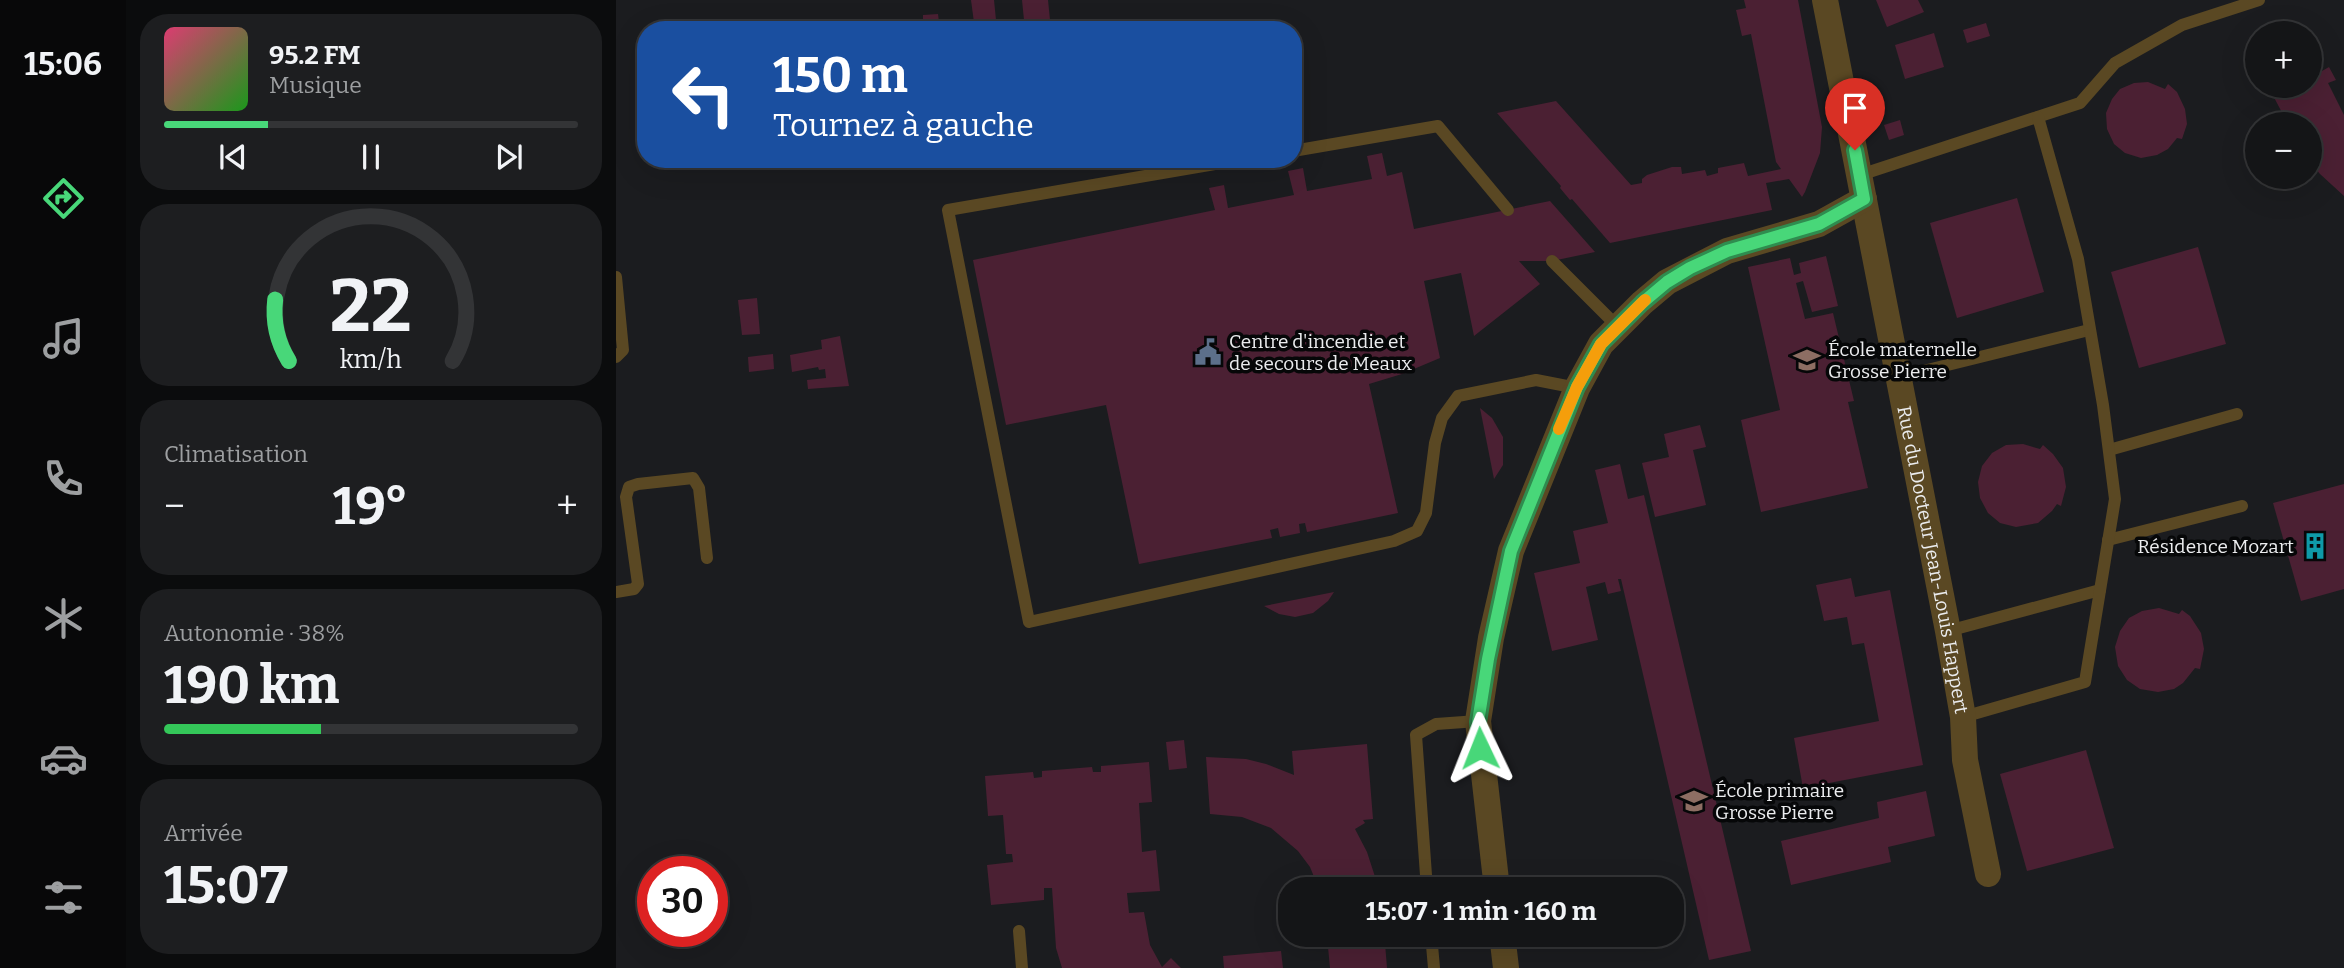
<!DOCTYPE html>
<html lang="fr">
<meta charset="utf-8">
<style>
:root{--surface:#141517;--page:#1d1e20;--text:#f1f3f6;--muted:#9d9fa1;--line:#333436;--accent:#48d779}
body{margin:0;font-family:Bitter,serif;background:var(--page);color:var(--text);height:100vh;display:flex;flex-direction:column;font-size:26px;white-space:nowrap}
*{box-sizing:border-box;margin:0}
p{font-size:23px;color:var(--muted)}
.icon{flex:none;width:38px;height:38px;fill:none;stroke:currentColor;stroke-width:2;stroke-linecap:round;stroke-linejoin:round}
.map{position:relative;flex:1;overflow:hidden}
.sheet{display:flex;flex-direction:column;gap:14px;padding:14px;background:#0b0c0d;width:490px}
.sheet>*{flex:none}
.top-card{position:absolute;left:21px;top:21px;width:665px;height:147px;border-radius:28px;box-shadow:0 7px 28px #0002,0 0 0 2px var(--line);background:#1a4fa0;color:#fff;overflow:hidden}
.tools{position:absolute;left:1629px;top:21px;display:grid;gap:14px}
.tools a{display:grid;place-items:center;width:77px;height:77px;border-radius:50%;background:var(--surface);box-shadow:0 7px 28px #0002,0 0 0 2px var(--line);font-size:35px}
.speed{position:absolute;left:21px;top:856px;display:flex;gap:14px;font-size:35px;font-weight:700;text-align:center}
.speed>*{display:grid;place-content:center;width:91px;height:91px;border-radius:50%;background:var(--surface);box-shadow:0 7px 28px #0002,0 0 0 2px var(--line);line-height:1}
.speed .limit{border:10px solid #d22;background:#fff;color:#111}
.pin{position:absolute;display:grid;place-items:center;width:60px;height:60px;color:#fff;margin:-72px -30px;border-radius:50% 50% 50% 0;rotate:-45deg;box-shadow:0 0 7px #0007}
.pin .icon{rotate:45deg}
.me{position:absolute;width:77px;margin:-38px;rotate:358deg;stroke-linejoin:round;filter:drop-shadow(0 0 5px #0008)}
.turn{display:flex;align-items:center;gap:24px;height:147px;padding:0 21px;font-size:32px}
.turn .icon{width:91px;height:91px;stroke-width:2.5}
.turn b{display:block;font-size:49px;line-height:60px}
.big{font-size:52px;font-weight:700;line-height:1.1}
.sheet .card{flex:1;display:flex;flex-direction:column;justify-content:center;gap:10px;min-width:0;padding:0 24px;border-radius:28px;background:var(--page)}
.sheet .dial{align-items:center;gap:0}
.dial svg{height:182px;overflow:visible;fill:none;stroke:var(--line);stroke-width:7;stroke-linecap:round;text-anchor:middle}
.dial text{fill:var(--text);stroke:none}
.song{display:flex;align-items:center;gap:21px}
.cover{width:84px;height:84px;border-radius:10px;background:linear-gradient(135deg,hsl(340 70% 55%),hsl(120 70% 35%))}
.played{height:7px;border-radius:4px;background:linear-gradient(90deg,var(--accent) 25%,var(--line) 25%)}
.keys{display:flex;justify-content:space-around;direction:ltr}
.heat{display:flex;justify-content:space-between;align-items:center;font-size:38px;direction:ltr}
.charge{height:10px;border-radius:5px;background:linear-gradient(90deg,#34c759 38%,var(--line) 0)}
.trip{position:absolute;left:662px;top:877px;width:406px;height:70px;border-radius:28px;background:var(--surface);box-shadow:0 7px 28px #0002,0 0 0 2px var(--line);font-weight:700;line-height:70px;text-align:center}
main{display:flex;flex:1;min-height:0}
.tab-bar{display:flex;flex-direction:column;width:126px;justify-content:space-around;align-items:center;background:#080809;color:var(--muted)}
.tab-bar .icon{width:49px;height:49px}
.tab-bar .selected{color:var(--accent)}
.tab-bar b{font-size:32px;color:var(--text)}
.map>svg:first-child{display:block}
.building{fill:#4b2033}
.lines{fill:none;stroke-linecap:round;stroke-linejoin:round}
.service{stroke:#5a4823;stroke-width:12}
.minor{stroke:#5a4823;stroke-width:26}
.route-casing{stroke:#2f8c4f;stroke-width:18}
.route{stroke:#48d779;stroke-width:12}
.slow{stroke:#f59e0b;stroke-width:12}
.labels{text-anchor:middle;stroke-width:7;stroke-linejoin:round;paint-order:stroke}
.poi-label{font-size:19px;fill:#ebecee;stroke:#060708;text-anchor:start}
.street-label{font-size:19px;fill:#ebecee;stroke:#060708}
</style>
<main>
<nav class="tab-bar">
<b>15:06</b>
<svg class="icon selected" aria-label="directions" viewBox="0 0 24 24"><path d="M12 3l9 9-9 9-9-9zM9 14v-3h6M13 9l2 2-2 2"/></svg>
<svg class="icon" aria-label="music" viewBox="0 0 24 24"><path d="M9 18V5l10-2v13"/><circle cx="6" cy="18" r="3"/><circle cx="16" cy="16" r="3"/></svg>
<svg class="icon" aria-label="phone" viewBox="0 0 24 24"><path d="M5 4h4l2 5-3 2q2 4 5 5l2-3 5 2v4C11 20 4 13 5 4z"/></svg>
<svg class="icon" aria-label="climate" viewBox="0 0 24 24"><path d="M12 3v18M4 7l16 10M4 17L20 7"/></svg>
<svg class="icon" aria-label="car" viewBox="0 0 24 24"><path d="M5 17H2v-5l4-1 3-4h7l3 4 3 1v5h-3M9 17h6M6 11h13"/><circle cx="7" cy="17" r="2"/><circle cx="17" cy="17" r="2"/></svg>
<svg class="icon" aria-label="filters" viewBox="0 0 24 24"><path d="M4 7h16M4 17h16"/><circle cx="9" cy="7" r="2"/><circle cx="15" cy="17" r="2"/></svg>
</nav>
<section class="sheet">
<div class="card">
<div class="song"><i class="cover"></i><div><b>95.2 FM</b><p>Musique</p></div></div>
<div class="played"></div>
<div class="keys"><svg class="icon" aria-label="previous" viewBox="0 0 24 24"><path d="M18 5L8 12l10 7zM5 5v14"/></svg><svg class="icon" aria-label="pause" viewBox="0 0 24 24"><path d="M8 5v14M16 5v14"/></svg><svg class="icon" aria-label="next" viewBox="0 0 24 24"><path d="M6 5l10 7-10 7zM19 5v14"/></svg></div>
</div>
<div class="card dial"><svg viewBox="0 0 100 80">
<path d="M14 69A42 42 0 1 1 86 69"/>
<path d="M14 69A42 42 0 0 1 8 42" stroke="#48d779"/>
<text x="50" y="56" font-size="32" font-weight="700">22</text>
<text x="50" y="72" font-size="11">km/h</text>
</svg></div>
<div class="card"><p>Climatisation</p>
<div class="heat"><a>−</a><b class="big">19°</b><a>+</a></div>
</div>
<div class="card"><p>Autonomie · 38%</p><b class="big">190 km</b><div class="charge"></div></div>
<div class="card"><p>Arrivée</p><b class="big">15:07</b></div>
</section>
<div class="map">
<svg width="1728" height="968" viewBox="0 0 1728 968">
<rect width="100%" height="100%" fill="#1b1c1f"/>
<g class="building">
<path d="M355 0H378L381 30H359Z"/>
<path d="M406 0H432L435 30H409Z"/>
<path d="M1128 0H1182L1206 127 1204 153 1189 192 1186 197 1173 179 1150 183 1156 210 994 243 956 199 954 200 944 188 945 186 881 113 940 101 1015 185 1026 183V179L1031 175 1056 167H1065L1066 174 1089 170 1091 176 1102 173V168L1128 163 1132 176 1165 169 1160 162 1135 34 1126 36 1120 10 1130 8Z"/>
<path d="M1260 0H1302L1308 12 1271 27Z"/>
<path d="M322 14 324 30H307V15Z"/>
<path d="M1370 23 1374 36 1351 43 1347 30Z"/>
<path d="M1318 33 1328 67 1289 79 1279 45Z"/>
<path d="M1694 47 1706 71 1713 67 1720 80 1712 83 1728 115V196L1704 174 1694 162V124H1672L1652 86H1694Z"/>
<path d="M1532 82 1549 89 1552 84 1561 92 1569 109 1571 124 1566 139 1561 138 1552 149 1541 155 1525 158 1509 153 1498 144 1491 129 1490 113 1496 99 1504 89 1518 83Z"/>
<path d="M1284 120 1288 135 1273 140 1268 125Z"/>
<path d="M766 153 771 176 786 172 798 229 934 201 979 252 936 261H903L924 284 858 336 845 273 808 281 824 358 786 374 753 384 782 513 691 532 689 523 683 524 684 533 664 537 662 528 654 530 656 538 523 564 490 405 390 425 357 260 599 210 593 188 608 185 612 208 678 195 672 171 687 168 691 191 756 179 751 156Z"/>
<path d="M1401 198 1428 292 1341 318 1314 223Z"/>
<path d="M1582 247 1610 344 1523 368 1495 272Z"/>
<path d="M1210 256 1222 306 1196 312 1187 281 1180 283 1189 319 1217 313 1238 401 1232 402 1252 488 1145 512 1125 420 1164 410 1132 267 1174 258 1178 275 1185 273 1183 263Z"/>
<path d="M141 298 144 334 126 335 122 300Z"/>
<path d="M224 336 233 386 192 389 191 380 210 378 209 369 203 370 202 367 176 372 174 355 206 349 205 340Z"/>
<path d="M157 354 158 369 133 372 132 357Z"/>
<path d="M864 408 876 418 887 437V465L878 479Z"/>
<path d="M1084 425 1090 447 1077 450 1090 505 1039 517 1026 463 1053 457 1048 434Z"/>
<path d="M1407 444 1424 449 1427 445 1437 454 1447 468 1450 487 1445 506 1441 504 1436 511 1422 523 1400 527 1384 523 1372 513 1364 498 1362 482 1366 466 1376 453 1390 445Z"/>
<path d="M1004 464 1012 499 1028 495 1135 951 1093 960 1005 579H1002L1005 591 992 594 989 582 970 587 982 640 936 651 918 573 964 563 957 531 992 523 979 470Z"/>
<path d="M1728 484V589L1685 601 1657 503Z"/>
<path d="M1235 578 1239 597 1274 590 1307 765 1187 788 1178 738 1263 721 1248 643 1236 645 1231 617 1208 621 1200 585Z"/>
<path d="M718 592 712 601 697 613 679 617 663 614 648 606Z"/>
<path d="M1543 608 1563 614 1566 610 1574 616 1585 633 1588 649 1584 669 1579 668 1567 683 1558 689 1542 692 1524 689 1511 680 1502 666 1499 647 1504 631 1513 618 1526 611Z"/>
<path d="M568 740 571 768 553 770 550 742Z"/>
<path d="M751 744 757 819 747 820 749 823 739 829 751 852 763 889H703L694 867 682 851 655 828 626 817 594 814 590 757 630 759 650 764 678 775 676 751Z"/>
<path d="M1470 750 1498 848 1411 871 1384 774Z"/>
<path d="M533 762 536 802 523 803 526 852 540 850 544 891 511 893 513 913 528 912 534 945 546 967 555 958 565 968H446L440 948 436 888H428V900L375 905 371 865 397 862 396 854H390L387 815 372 816 369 776 417 772 418 778 426 777V771L476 767 477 772H485V766Z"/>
<path d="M1310 791 1319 836 1272 847 1275 862 1175 885 1165 841 1263 818 1261 802Z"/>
<path d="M736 934H745L746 945 769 943 771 968H714L712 947 737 945Z"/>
<path d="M665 951 667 968H608L607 956Z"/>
</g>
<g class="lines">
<g class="service">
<path d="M677 151 822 126 892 210"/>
<path d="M628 159 332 210 413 622 778 541 801 531 810 513 819 443 826 418 842 396 920 380 961 388"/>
<path d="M1244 175 1464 103 1499 63 1566 25 1643 0"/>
<path d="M936 261 1002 327"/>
<path d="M0 277 7 350 0 357"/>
<path d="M1283 377 1473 330"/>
<path d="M1493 450 1621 414"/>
<path d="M1492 540 1626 506"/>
<path d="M0 592 18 589 22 584 10 497 13 487 22 484 77 478 83 488 91 558"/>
<path d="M1332 631 1484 590"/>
<path d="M1347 717 1469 682 1499 499 1487 405 1462 259 1422 117"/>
<path d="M811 889 800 735 820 724 862 721"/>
<path d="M403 931 406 968"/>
<path d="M815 934 818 968"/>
</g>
<g class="minor">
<path id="s1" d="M1209 0 1332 631 1347 717 1349 760 1372 874"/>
<path d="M881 889 862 721 875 638 895 551 961 388 985 344 1026 303 1051 282 1111 251 1203 224 1248 199"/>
<path d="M886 934 890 968"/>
</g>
</g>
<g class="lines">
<defs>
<path id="route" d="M864 748 862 722 872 659 895 551 961 387 985 344 1026 303 1051 282 1074 268 1111 251 1203 224 1248 199 1239 150"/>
</defs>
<use href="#route" class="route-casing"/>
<use href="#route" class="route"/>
<path class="slow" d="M943 429 961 387 985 344 1029 300"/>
</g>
<defs>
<symbol id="civic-bare" viewBox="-9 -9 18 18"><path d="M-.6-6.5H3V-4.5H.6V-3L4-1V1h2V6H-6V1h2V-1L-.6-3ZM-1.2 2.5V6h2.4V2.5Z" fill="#5c6f8a" stroke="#060708" stroke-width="2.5" paint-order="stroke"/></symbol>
<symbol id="school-bare" viewBox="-9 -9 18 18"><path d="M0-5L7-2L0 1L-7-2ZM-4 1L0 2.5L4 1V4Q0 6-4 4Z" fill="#8d6e63" stroke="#060708" stroke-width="2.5" paint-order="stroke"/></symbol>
<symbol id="building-bare" viewBox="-9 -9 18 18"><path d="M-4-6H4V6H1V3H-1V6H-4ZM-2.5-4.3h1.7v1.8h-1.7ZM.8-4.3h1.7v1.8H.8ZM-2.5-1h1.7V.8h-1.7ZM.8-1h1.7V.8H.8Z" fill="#0f9aa8" stroke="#060708" stroke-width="2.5" paint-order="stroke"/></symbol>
</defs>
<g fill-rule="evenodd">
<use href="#civic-bare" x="573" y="333" width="38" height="38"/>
<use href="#school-bare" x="1172" y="341" width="38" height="38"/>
<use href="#building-bare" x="1680" y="527" width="38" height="38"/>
<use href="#school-bare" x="1059" y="782" width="38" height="38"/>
</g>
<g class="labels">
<g class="poi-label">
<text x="613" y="348">Centre d'incendie et<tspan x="613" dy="22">de secours de Meaux</tspan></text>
<text x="1212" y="356">École maternelle<tspan x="1212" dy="22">Grosse Pierre</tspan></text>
<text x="1678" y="553" text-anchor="end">Résidence Mozart</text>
<text x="1099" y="797">École primaire<tspan x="1099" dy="22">Grosse Pierre</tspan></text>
</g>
<g class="street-label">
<text dy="7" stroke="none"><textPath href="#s1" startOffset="570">Rue du Docteur Jean-Louis Happert</textPath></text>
</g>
</g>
</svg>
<div class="tools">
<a>+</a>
<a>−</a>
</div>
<div class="speed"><div class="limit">30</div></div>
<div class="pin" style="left:1239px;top:150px;background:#d93025"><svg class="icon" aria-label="arrive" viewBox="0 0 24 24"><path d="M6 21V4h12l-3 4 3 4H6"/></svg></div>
<svg class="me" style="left:864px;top:748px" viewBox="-20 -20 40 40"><path d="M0-17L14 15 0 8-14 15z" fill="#48d779" stroke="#fff" stroke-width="4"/></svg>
<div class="trip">15:07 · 1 min · 160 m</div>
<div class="top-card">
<div class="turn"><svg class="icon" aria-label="left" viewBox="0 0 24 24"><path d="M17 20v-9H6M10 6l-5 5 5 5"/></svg><div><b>150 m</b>Tournez à gauche</div></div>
</div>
</div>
</main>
